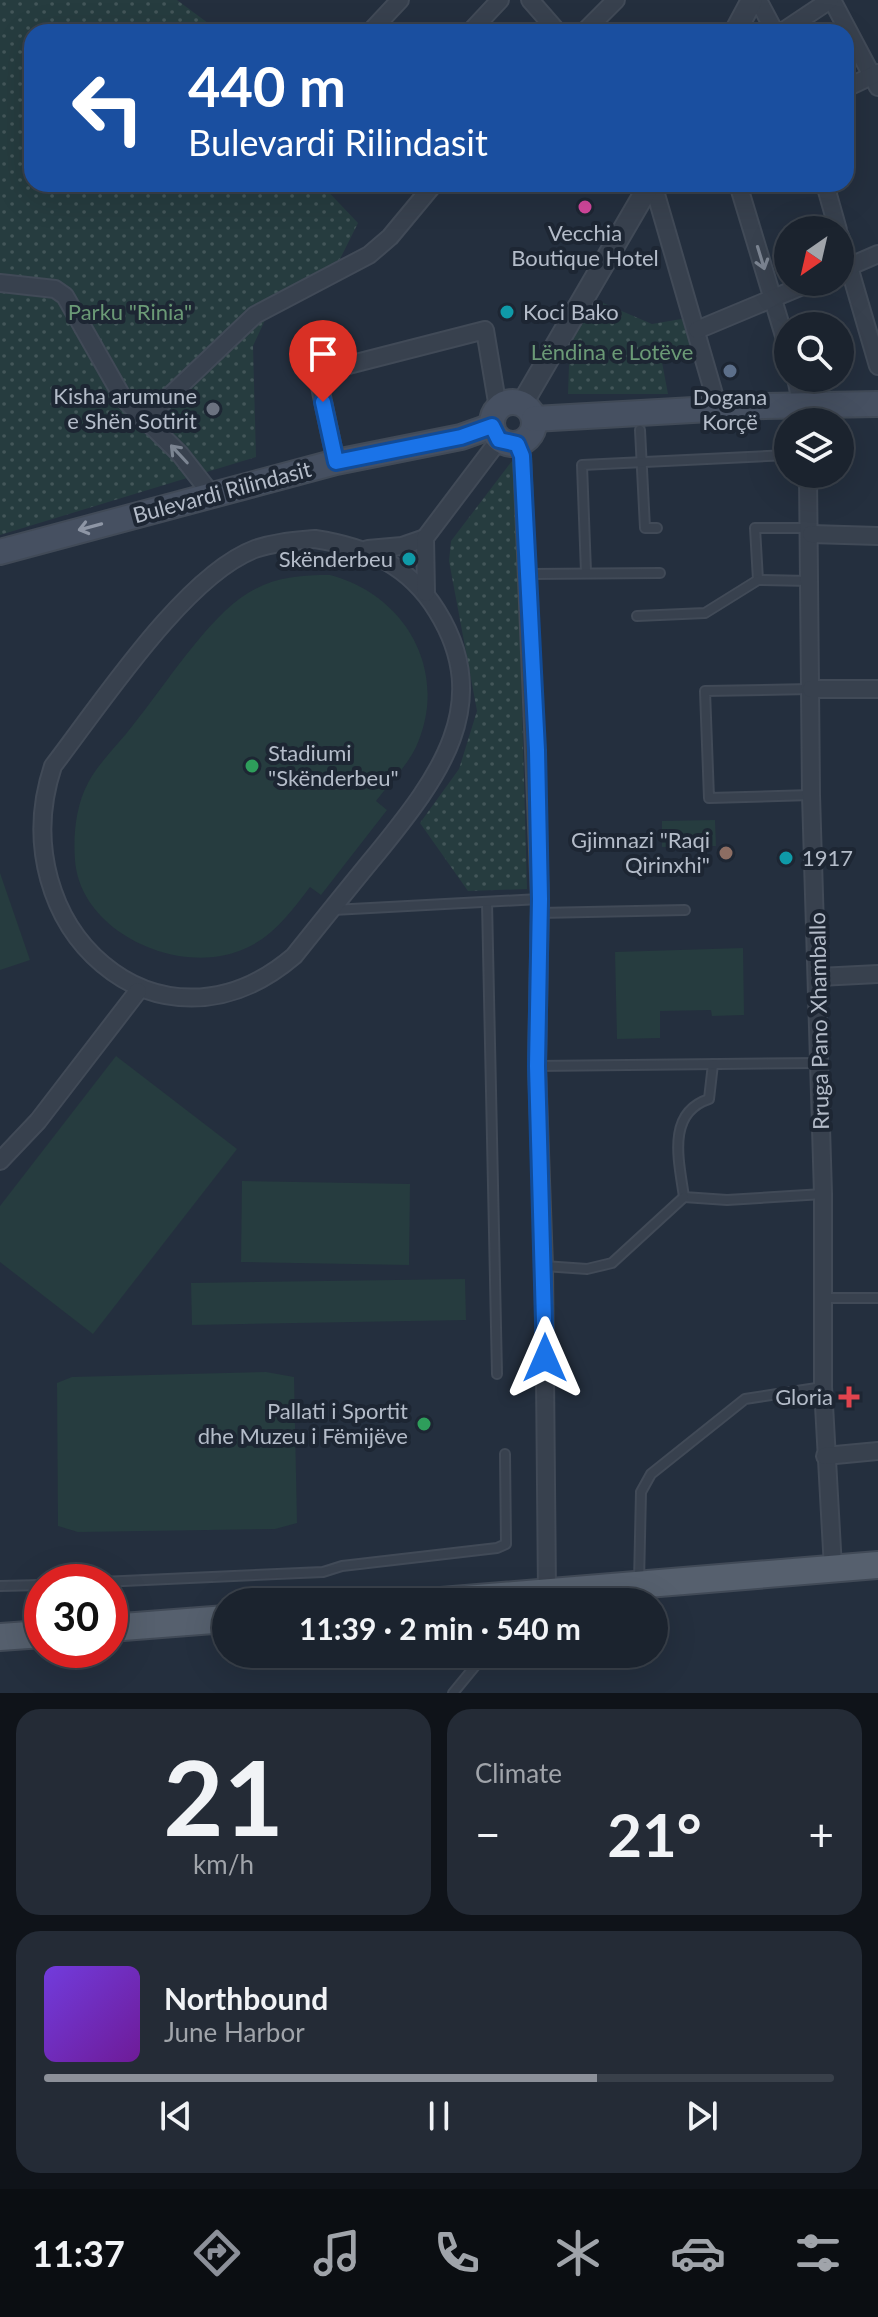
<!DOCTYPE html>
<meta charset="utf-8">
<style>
:root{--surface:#1b232e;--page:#242b36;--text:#f1f3f6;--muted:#a0a4aa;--line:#39404a;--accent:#8c9099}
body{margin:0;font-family:Lato,sans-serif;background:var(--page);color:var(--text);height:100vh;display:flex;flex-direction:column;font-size:30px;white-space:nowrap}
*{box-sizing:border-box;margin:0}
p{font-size:26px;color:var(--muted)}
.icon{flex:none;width:44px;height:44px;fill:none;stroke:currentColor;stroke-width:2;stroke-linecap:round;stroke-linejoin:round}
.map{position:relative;height:1693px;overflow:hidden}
.sheet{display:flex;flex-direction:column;gap:16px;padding:16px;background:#0f1319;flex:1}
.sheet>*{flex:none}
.banner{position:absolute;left:24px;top:24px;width:830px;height:168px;border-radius:24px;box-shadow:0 8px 32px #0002,0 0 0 2px var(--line);background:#1a4fa0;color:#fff;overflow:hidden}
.needle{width:52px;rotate:214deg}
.tools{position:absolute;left:774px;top:216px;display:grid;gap:16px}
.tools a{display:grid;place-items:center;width:80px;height:80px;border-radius:50%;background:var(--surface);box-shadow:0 8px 32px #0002,0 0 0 2px var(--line);font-size:40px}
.speed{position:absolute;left:24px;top:1564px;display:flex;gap:16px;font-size:40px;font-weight:700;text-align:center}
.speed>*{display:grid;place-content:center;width:104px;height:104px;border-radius:50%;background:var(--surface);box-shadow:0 8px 32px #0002,0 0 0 2px var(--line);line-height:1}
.speed .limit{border:12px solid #d22;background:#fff;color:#111}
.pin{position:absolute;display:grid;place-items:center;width:68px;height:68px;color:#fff;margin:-82px -34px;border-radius:50% 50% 50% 0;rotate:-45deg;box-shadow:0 0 8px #0007}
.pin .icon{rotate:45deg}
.me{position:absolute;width:88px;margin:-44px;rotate:0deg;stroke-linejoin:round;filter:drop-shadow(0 0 6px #0008)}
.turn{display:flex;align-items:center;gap:28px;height:168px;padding:0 32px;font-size:36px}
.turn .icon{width:104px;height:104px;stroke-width:2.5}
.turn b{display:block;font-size:56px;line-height:68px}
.big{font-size:60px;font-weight:700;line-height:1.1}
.sheet .widget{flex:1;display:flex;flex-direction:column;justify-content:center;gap:12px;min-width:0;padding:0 28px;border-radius:24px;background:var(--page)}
.sheet .dial{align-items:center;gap:0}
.dial b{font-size:104px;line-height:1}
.song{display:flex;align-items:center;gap:24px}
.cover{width:96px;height:96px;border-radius:12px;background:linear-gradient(135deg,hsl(260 70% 55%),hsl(280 70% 35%))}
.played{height:8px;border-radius:4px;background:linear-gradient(90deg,var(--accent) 70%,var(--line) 70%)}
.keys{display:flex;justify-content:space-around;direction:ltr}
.heat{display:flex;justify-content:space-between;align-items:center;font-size:44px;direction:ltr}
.sheet .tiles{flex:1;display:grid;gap:16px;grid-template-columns:1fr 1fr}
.widget:last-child{grid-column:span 2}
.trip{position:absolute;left:212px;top:1588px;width:456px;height:80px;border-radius:40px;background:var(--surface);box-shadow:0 8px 32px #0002,0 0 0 2px var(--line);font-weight:700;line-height:80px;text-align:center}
.tabs{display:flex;height:128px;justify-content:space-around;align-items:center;background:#0b0e12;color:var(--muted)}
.tabs .icon{width:56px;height:56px}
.tabs .active{color:var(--accent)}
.tabs b{font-size:36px;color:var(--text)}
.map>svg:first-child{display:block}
.grass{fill:url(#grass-dots)}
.garden{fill:#263c3f}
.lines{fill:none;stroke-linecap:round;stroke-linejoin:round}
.service-casing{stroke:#414a57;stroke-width:12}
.minor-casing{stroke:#414a57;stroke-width:20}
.tertiary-casing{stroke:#414a57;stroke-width:24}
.secondary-casing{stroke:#414a57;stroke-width:28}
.primary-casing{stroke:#414a57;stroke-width:30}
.service{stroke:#38414e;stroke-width:8}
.minor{stroke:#38414e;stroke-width:16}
.tertiary{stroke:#38414e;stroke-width:20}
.secondary{stroke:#465061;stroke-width:24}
.primary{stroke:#56606e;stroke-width:26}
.oneway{stroke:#7c8592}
.oneway2{stroke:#8e96a5}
.route-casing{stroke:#114b97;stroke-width:20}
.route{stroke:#1a73e8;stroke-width:14}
.hotel-dot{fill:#d1479c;stroke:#1d2633;stroke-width:3}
.culture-dot{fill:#0f9aa8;stroke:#1d2633;stroke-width:3}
.service-dot{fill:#5c6f8a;stroke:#1d2633;stroke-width:3}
.worship-dot{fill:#6b7280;stroke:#1d2633;stroke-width:3}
.leisure-dot{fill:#2e9e5b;stroke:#1d2633;stroke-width:3}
.education-dot{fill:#8d6e63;stroke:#1d2633;stroke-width:3}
.health-dot{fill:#e0444e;stroke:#1d2633;stroke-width:3}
.labels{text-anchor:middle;stroke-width:8;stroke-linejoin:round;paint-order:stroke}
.poi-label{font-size:22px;fill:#b4bcc9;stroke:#1d2633;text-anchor:end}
.park-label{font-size:22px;fill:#6b9a76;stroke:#1d2633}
.street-label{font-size:22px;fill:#b4bcc9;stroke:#1d2633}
</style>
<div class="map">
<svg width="878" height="1693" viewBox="0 0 878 1693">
<defs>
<pattern id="grass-dots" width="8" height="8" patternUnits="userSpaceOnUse" patternTransform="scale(2)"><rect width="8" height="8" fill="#263c3f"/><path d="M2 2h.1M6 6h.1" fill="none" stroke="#435659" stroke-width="1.8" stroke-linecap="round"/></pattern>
</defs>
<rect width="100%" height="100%" fill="#242f3e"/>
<g class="grass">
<path d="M0 0H177L220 32H32V184H321L358 223 340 259 274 301 253 346 256 457 0 535Z"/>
<path d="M596 300 652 324 687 318 693 350 661 357 668 394H568L570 338Z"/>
<path d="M515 457 527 889 468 891 420 823 459 769 477 711 449 561 451 541Z"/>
</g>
<g class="garden">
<path d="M330 575C406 595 450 672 416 747 407 766 389 784 376 801L387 810 321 895 310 887C290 913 272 939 239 951 177 975 80 932 75 860 73 835 76 805 88 783 99 762 119 744 133 725 164 687 208 617 248 593 274 577 300 575 330 575Z"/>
<path d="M715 820 716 846 662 847V821Z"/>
<path d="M0 873 30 960 0 970Z"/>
<path d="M743 948 744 1015 712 1016 711 1010 660 1011V1038L617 1039 615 952Z"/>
<path d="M116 1056 237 1149 93 1334 0 1262V1206Z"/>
<path d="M242 1181 410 1184 409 1265 241 1262Z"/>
<path d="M465 1279 466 1320 192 1325 191 1283Z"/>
<path d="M266 1372 294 1377 297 1523 275 1529 78 1532 58 1526 57 1383 72 1377Z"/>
</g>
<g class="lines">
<defs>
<g id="service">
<path d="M640 430 645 528H657"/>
<path d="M586 572 582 465 788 455"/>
<path d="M529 574 660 573"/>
<path d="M758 580 755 528H810"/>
<path d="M637 616 705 613 758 580 810 581"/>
<path d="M811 689 705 691 709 798 811 795"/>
<path d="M487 902 497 1374"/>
<path d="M333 910 539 899"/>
<path d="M539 913 685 910"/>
<path d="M713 1064 709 1099C666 1113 679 1161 684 1197L727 1200 823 1194"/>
<path d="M537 1066 819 1063"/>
<path d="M544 1266 587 1269 612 1263 684 1197"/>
<path d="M824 1298H878"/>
<path d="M101 1582 323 1572 342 1566 497 1548 506 1544 505 1454"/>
<path d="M639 1582 641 1492 651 1474 745 1399 823 1387"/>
<path d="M0 1586 42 1585"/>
<path d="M453 1693 485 1654"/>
</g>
<g id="minor">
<path d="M530 0 558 32"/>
<path d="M758 0 775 32"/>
<path d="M832 0 878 87"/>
<path d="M370 32 400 0"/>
<path d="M470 32 500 0"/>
<path d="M584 32 616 0"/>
<path d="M782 32 830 0"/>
<path d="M846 88 878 73"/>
<path d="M653 184 718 408"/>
<path d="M738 184 788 349"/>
<path d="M825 184 838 230"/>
<path d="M840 236 878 366"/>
<path d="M841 270 878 254"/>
<path d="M0 283 55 289 65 296 123 398 180 454 212 495"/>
<path d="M697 330 812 282"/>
<path d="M796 378 805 422"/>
<path d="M142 418 160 405 255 315 369 255 390 237 434 184"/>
<path d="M517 444 522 456 540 899 537 1066 544 1266 547 1593"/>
<path d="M336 462 317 373 485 330 498 408"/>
<path d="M808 474 811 795 823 1194V1387L833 1568"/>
<path d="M811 534 878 536"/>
<path d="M315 539C367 547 409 565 437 611 495 704 438 778 379 851 350 886 322 921 294 956 158 1072 0 925 53 766 100 705 185 575 255 549 275 542 295 541 315 539Z"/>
<path d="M368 549 402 546 425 538"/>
<path d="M426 593 425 538 499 440"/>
<path d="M811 689H878"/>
<path d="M819 977 878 974"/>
<path d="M0 1161 38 1121 138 991"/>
<path d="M825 1456 878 1451"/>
</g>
<g id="tertiary">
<path d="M735 32 752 0"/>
<path d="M522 404 650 184"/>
</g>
<g id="secondary">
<circle cx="513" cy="423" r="21"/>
<path d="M534 419 765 406 878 404"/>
<path d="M0 552 336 462 461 437 492 426"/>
</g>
<g id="primary">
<path d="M429 1602 878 1565"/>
<path d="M110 1628 226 1619"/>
<path d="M0 1637 42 1634"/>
</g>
</defs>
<use href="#service" class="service-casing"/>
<use href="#minor" class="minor-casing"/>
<use href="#tertiary" class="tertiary-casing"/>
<use href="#secondary" class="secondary-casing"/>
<use href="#primary" class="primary-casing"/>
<use href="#service" class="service"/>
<use href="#minor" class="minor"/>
<use href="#tertiary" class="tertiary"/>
<use href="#secondary" class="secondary"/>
<use href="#primary" class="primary"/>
</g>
<defs><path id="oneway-shaft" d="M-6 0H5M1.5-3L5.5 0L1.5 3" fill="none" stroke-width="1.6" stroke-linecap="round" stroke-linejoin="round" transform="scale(2)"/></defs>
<g class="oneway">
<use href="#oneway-shaft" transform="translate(761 258) rotate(73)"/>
<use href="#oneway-shaft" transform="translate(179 454) rotate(-133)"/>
</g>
<use class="oneway2" href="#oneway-shaft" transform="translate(90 527) rotate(165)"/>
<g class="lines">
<defs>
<path id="route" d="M323 402 336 462 461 437 492 426 499 440 517 444 522 456 537 750 540 899 537 1066 545 1358"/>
</defs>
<use href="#route" class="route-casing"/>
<use href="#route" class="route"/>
</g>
<circle class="hotel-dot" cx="585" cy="207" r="8"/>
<g class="culture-dot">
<circle cx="507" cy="312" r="8"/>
<circle cx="409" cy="559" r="8"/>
<circle cx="786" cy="858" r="8"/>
</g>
<circle class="service-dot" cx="730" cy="371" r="8"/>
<circle class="worship-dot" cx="213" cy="409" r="8"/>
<g class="leisure-dot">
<circle cx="252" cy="766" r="8"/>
<circle cx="424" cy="1424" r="8"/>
</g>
<circle class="education-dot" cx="726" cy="853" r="8"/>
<path class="health-dot" d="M845 1385h8v8h8v8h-8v8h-8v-8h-8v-8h8z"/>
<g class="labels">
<g class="poi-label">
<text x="585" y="241" text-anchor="middle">Vecchia<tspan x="585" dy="25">Boutique Hotel</tspan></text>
<text x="523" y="320" text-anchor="start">Koci Bako</text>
<text x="197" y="404">Kisha arumune<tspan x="197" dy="25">e Shën Sotirit</tspan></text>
<text x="730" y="405" text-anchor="middle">Dogana<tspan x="730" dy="25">Korçë</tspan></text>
<text x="393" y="567">Skënderbeu</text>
<text x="268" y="761" text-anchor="start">Stadiumi<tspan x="268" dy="25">"Skënderbeu"</tspan></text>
<text x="710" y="848">Gjimnazi "Raqi<tspan x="710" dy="25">Qirinxhi"</tspan></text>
<text x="802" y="866" text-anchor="start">1917</text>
<text x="833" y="1405">Gloria</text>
<text x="408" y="1419">Pallati i Sportit<tspan x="408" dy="25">dhe Muzeu i Fëmijëve</tspan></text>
</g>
<g class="park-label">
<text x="130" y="320">Parku "Rinia"</text>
<text x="612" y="360">Lëndina e Lotëve</text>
</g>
<g class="street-label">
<text transform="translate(222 492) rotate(-15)" y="8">Bulevardi Rilindasit</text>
<text transform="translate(819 1021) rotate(-91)" y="8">Rruga Pano Xhamballo</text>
</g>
</g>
</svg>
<div class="tools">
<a><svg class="needle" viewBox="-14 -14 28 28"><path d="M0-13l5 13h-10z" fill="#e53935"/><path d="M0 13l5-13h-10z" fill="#a0a4aa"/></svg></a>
<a><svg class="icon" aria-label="search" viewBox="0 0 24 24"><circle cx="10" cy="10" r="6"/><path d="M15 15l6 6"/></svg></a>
<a><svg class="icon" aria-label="layers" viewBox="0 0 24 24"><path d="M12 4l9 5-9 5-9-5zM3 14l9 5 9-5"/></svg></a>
</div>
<div class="speed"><div class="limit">30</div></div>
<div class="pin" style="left:323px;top:402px;background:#d93025"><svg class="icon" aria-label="arrive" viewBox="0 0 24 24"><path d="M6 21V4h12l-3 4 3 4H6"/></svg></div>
<svg class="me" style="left:545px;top:1358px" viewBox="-20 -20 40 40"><path d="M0-17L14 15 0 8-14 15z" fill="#1a73e8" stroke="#fff" stroke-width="4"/></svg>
<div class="trip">11:39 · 2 min · 540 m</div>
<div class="banner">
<div class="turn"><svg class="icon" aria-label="left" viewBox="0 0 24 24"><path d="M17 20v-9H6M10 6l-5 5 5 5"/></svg><div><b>440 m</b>Bulevardi Rilindasit</div></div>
</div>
</div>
<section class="sheet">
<div class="tiles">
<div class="widget dial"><b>21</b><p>km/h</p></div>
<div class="widget"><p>Climate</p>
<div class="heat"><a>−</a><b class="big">21°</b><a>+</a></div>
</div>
<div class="widget">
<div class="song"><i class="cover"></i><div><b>Northbound</b><p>June Harbor</p></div></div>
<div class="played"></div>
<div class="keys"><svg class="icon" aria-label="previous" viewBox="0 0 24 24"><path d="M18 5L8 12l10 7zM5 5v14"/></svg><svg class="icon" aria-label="pause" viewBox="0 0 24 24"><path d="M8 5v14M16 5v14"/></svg><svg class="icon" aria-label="next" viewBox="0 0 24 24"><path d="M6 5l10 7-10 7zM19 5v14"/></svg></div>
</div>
</div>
</section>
<nav class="tabs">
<b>11:37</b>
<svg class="icon active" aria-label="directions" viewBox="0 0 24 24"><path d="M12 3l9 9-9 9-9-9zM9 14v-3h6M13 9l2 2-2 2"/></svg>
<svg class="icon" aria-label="music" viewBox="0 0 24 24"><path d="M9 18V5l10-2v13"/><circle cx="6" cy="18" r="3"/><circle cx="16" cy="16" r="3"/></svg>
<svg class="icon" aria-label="phone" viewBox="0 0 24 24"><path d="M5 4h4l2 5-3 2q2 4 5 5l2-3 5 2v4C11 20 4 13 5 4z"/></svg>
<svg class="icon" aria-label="climate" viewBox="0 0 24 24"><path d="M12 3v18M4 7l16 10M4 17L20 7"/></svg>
<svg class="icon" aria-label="car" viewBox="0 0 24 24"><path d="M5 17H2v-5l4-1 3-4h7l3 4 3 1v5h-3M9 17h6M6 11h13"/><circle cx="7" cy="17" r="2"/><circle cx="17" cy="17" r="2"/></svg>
<svg class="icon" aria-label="filters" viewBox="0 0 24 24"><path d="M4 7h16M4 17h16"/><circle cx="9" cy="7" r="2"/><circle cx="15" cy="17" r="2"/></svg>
</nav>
